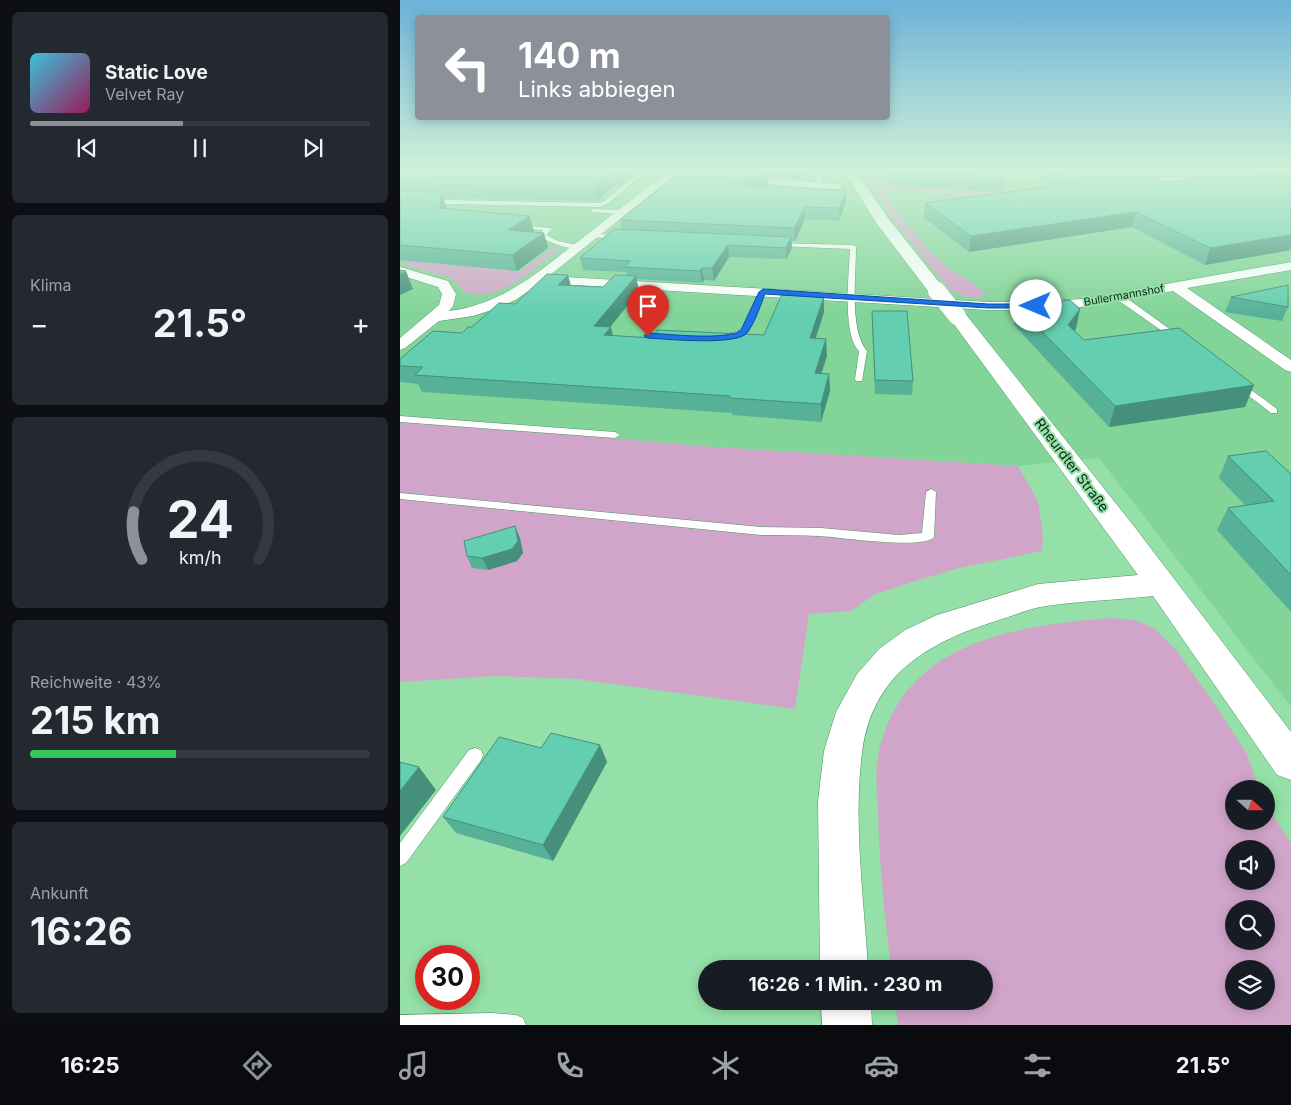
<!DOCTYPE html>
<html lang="de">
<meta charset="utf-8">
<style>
:root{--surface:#171b24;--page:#242831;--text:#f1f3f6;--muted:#9ea1a6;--line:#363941;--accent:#8c9099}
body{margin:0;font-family:Inter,sans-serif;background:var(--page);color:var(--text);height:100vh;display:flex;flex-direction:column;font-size:19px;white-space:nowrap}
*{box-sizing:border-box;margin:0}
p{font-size:16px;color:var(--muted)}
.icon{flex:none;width:28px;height:28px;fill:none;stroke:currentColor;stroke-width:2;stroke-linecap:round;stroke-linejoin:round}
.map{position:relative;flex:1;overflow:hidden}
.sheet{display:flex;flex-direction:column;gap:12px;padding:12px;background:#0d0f14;width:400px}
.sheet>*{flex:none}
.top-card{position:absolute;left:15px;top:15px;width:475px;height:105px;border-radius:5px;box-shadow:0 2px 12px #0003;background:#8c9099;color:#fff;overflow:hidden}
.needle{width:32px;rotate:111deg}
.controls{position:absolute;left:825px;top:780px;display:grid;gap:10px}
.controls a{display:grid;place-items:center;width:50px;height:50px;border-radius:50%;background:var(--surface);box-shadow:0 2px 12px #0003;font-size:25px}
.speed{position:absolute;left:15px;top:945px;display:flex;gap:10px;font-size:25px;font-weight:700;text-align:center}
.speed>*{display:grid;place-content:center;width:65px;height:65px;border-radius:50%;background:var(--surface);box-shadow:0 2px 12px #0003;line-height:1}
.speed .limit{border:8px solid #d22;background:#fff;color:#111}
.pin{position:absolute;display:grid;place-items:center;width:42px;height:42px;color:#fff;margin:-51px -21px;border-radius:50% 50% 50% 0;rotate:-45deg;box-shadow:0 0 5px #0007}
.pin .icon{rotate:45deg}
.me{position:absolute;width:55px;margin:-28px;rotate:270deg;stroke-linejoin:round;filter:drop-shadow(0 0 4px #0008)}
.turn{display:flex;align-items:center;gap:18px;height:105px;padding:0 20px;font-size:22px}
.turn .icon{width:65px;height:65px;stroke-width:2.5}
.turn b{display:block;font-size:35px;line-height:42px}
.big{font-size:38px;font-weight:700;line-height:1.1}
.sheet .card{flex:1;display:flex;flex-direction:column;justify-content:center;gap:8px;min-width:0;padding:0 18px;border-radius:8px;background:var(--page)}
.sheet .dial{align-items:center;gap:0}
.dial svg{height:130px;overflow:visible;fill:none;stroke:var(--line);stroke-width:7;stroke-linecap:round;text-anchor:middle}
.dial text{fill:var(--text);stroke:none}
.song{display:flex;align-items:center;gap:15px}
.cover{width:60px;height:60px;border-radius:8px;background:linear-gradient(135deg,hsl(190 70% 55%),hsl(330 70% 35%))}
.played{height:5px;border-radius:2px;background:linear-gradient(90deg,var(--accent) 45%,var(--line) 45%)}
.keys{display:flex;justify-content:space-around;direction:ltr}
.heat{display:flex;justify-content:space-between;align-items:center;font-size:28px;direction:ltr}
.charge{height:8px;border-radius:4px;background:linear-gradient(90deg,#34c759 43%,var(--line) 0)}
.trip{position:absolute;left:298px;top:960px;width:295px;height:50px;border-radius:25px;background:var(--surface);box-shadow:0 2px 12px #0003;font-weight:700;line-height:50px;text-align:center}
.tab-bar{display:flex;height:80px;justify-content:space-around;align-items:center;background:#090b0e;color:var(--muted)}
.tab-bar .icon{width:35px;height:35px}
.tab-bar .current{color:var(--accent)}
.tab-bar b{font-size:22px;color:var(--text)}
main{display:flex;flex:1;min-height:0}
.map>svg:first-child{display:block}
.built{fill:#82d499}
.green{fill:#d1a5ca;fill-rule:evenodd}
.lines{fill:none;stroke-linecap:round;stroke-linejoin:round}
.lane-casing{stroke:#4a9562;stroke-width:1}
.street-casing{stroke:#4a9562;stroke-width:1}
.secondary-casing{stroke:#4a9562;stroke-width:1}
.lane{fill:#fff;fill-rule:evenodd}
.street{fill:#fff;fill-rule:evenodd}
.secondary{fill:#fff;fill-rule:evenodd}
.secondary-bridge-casing{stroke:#4a9562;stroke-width:18;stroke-linecap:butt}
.secondary-bridge{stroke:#fff;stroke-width:18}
.wall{fill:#56b197}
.shaded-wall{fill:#46907b}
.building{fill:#64ceb0;stroke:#46907b}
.route{fill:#1a73e8;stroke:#114b97}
.labels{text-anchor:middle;stroke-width:4;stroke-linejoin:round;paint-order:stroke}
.far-street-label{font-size:11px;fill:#082814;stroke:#94e0a8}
.street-label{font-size:14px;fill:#082814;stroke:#94e0a8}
</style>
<main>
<section class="sheet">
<div class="card">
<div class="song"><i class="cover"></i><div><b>Static Love</b><p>Velvet Ray</p></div></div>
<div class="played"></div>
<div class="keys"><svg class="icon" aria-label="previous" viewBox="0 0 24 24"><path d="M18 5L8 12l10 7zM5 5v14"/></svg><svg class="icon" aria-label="pause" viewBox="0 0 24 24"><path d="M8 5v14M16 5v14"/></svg><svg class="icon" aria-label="next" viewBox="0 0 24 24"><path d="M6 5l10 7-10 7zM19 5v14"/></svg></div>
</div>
<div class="card"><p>Klima</p>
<div class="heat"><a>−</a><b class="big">21.5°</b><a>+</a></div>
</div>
<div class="card dial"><svg viewBox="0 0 100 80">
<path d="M14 69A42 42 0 1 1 86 69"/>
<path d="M14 69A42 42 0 0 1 9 40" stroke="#8c9099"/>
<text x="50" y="56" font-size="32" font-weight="700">24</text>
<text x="50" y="72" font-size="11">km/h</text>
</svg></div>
<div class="card"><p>Reichweite · 43%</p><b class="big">215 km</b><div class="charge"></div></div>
<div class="card"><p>Ankunft</p><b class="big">16:26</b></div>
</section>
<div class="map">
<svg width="891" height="1025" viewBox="0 0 891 1025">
<rect width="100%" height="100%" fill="#94e0a8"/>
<path class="built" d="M0 171H891V707L699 458 618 466 300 446 0 420Z"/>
<g class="green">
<path d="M461 171H466L477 183 493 185 582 191 617 189 626 195 591 198 493 190 485 195C505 220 523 247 548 267 560 277 577 282 585 295L580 298H569L550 290 495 224Z"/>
<path d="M154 247 161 248C134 268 103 302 66 293L57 283 48 277 1 264 8 261 120 271Z"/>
<path d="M0 420 300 446 618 466 638 501 643 536 642 551 559 568 512 582 474 595 451 611 409 614 395 709 177 679 95 676 0 682Z"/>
<path d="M710 618 734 620 745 624 755 629 776 650 812 700 847 754 859 789H834V821H866V805L891 843V1025H498L495 1001H584V969H491C485 916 479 863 478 810 477 793 475 774 478 757 500 642 612 626 710 618ZM834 849H866V881H834ZM834 909H866V941H834ZM834 969H866V1001H834Z"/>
</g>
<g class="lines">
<defs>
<g id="lane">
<path d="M242 171H247L207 204 199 207 0 203V199L199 203 203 202Z"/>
<path d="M416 171H422V186L417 185Z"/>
<path d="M600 171H605L607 173 658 174 661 176 658 178 606 177Z"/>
<path d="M744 177 800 178 803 180 800 182 742 180Z"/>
<path d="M192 209 223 210 226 212 223 214 190 212Z"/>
<path d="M119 225 151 228 152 229 146 235 158 241 182 246C171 252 151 243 141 237L140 234 143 230 117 228 116 227Z"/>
<path d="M193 234 221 235 224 237 221 239 191 237 190 236Z"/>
<path d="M375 243 453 245 456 247C456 276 449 329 467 351L462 381H456L455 379 459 351C442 334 449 274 450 249L377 246 375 245Z"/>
<path d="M360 290 367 292 347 333 343 336 323 340V336L341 330Z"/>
<path d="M715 294H721L782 338 775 340 715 298Z"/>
<path d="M245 334 268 335 272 337C266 341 250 340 244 336Z"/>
<path d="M839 381 877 409V413H871L836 386 835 384Z"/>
<path d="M0 416 215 432 220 435 215 438 0 422Z"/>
<path d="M531 489 536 492 534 537C524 550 438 537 419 536 400 535 380 535 361 535L0 499V493L361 527 421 528 499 535 522 533 526 492Z"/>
<path d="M75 748 81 750 83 755 81 760 6 863 0 866V843L69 750Z"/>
<path d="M92 1013 116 1015 123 1018 126 1025H0V1015Z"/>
</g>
<g id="street">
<path d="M269 171H280L149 276 588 302H636L681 299 891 262V270L787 288 891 360V372L885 370 773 291 681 307 636 310H588L140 283 117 299 98 308 73 316 39 321 5 348 0 350V338L39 305 42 294 38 287 0 275V267L48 281 56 294 53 306 49 311C104 304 139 271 181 239 210 216 239 194 269 171Z"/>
<path d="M799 171H816L891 191V197Z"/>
<path d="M341 176 438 184 443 187 438 190 338 181 336 179Z"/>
</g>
<g id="secondary">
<path d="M444 171H456L488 218 543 287 546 291 543 295 537 296 531 295 477 224Z"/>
<path d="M557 310 564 312 733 525 891 732V780L877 775 753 596C716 600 677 601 640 607 625 610 610 617 596 621 527 643 472 674 462 753 453 822 464 899 468 969H420L418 801 424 751 436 712 457 674 479 649 505 630 537 615 638 584 738 575 548 316 550 312Z"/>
<path d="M421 1001H471L472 1025H422Z"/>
</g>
</defs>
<use href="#lane" class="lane-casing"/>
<use href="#street" class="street-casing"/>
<use href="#secondary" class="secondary-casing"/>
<use href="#lane" class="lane"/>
<use href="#street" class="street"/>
<use href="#secondary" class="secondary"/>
<defs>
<path id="secondary-bridge" d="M537 291 557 316"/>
</defs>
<use href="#secondary-bridge" class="secondary-bridge-casing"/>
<use href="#secondary-bridge" class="secondary-bridge"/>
</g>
<g class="wall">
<path d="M236 171 230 178 219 187H212L198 201 43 198 46 206V209L134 231 133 232 144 233 148 248 117 271 0 260V173Z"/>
<path d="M283 171H344L342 173 350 174 349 171H406L404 177 397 179 368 177V186L366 187 446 190V202L439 221 405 219 395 241H391L392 248 386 259 329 257 314 281 304 280 302 283 236 279 239 291 210 327 213 336 253 338 364 335 424 296V312L416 338 427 356 421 373 429 374 430 391 421 422 332 415V413L22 392 18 384 0 382V359L62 333 168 275 170 286 203 287 227 275 226 272 183 270 180 258 222 229 220 220Z"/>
<path d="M483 171H599L606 178 604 192 492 185Z"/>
<path d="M626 171H739L765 182 842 172 837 171H891V250L805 265 732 227 569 252 524 218 525 203 654 186 642 180 644 172Z"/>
<path d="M831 297 888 307 882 321 825 312Z"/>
<path d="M617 306 676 329 674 331 684 340 854 385 845 407 709 427 614 325Z"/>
<path d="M472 311 513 381 512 395 475 394 472 324Z"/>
<path d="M828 456 891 474V612L817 530 828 508 845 505 819 478Z"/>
<path d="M120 538 123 553 117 561 88 570 72 568 67 556Z"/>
<path d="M200 745 207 762 153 861 56 833 43 817 141 748Z"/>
</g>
<g class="shaded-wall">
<path d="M219 171H236L230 178 219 187 216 173Z"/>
<path d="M396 171H406L404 177 397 179Z"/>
<path d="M209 173 212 187 198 201 195 187Z"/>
<path d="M367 175 368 186 327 197 325 185Z"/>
<path d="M446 190V202L439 221V208Z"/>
<path d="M41 192 46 206 45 223 40 208Z"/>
<path d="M405 207V219L395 241 394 228Z"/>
<path d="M736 212 732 227 569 252 571 236Z"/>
<path d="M130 216 134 231 113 245 108 230Z"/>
<path d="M144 233 148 248 117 271 112 255Z"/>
<path d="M891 235V250L805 265 810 248Z"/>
<path d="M391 237 392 248 386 259V248Z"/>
<path d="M328 245 329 257 314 281 312 268Z"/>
<path d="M302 268 304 280 302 283 300 271Z"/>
<path d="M6 271 13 289 0 295V274Z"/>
<path d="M168 275 172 290 158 285Z"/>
<path d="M236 276 239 291 198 342 194 326Z"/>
<path d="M424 296V312L410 355V338Z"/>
<path d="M680 309 676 329 664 345 668 325Z"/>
<path d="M211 327 214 343 204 335Z"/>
<path d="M426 339 427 356 416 390 415 373Z"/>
<path d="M429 374 430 391 421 422V404Z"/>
<path d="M854 385 845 407 709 427 715 406Z"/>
<path d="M115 526 120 538 123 553 117 561 88 570 82 558Z"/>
<path d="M200 745 207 762 153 861 143 845Z"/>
<path d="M19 767 36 790 0 836V791Z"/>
</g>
<g class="building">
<path d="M3 171H219L216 173H209L195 187 0 184V173Z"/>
<path d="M283 171H309L367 175 325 185 446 190 439 208 405 207 394 228 220 220Z"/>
<path d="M492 171H599L606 178Z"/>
<path d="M654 171H739L765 182 848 172 891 183V235L810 248 736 212 571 236 525 203 677 183Z"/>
<path d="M881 171H891V174Z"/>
<path d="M0 191 41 192 40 208 130 216 108 230 144 233 112 255 0 245V232L1 231H0Z"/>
<path d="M214 229 391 237 386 248 328 245 312 268H302L300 271 225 267 230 261 180 258Z"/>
<path d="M0 270 6 271 0 274Z"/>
<path d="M147 274 168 275 158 285 203 287 215 275 236 276 194 326 211 327 204 335 253 338 257 330 364 335 382 294 424 296 410 338 426 339 415 373 429 374 421 404 330 398V396L15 375 23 367 0 366V359L33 331 62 333 68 327H72L99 303 115 304Z"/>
<path d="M888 285V307L831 297Z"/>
<path d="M670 300 680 309 668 325 684 340 779 328 854 385 715 406 617 306Z"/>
<path d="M472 311H507L513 381 475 380Z"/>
<path d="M866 451 891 474V575L828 508 874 501 828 456Z"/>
<path d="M115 526 118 541 112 549 82 558 67 556 64 541Z"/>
<path d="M151 733 200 745 143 845 43 817 99 737 141 748Z"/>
<path d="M0 762 19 767 0 791Z"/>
</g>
<linearGradient id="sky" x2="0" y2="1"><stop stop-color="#6db2d8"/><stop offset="0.54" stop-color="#cff1d8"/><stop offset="1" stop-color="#cff1d8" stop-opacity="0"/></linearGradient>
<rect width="891" height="315" fill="url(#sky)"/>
<path class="route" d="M363 289 588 304H636L640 306 636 308H588L365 294C360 306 355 323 347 333 336 346 266 339 248 338L244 336 248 333C267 334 328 341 341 330L359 292Z"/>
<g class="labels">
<g class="far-street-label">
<text transform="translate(724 295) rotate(-10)" y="4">Bullermannshof</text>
</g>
<g class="street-label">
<text transform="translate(672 465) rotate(53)" y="5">Rheurdter Straße</text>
</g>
</g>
</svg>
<div class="controls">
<a><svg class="needle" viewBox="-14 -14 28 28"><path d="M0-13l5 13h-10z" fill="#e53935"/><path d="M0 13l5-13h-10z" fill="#9ea1a6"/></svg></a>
<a><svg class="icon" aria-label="sound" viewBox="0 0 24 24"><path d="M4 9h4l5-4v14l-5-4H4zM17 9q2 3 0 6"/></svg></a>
<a><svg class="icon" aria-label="search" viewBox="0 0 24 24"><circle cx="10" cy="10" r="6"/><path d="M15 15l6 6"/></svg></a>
<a><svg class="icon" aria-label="layers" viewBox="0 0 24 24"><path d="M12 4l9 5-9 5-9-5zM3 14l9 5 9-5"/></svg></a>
</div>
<div class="speed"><div class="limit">30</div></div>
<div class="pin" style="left:248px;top:336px;background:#d93025"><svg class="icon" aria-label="arrive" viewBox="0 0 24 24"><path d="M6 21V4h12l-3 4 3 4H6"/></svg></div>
<svg class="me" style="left:636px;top:306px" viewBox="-20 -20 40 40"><circle r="19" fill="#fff"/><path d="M0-13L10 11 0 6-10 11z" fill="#1a73e8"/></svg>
<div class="trip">16:26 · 1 Min. · 230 m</div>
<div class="top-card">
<div class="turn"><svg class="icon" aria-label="left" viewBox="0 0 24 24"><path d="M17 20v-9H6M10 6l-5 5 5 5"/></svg><div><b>140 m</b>Links abbiegen</div></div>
</div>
</div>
</main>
<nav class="tab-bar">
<b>16:25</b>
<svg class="icon current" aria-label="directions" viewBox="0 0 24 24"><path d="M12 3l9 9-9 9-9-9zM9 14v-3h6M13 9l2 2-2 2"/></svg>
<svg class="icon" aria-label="music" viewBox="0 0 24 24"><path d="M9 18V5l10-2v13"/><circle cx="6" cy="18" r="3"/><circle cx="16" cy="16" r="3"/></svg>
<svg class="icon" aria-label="phone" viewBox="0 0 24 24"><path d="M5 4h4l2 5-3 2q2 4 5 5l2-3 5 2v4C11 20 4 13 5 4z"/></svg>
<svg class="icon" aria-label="climate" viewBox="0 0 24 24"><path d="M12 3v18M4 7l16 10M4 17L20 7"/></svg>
<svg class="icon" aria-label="car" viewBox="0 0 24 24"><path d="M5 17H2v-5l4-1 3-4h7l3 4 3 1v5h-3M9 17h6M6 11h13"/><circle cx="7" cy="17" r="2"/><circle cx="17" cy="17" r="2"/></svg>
<svg class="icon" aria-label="filters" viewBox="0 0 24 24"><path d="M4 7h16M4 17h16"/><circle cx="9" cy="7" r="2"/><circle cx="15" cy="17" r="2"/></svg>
<b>21.5°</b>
</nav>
